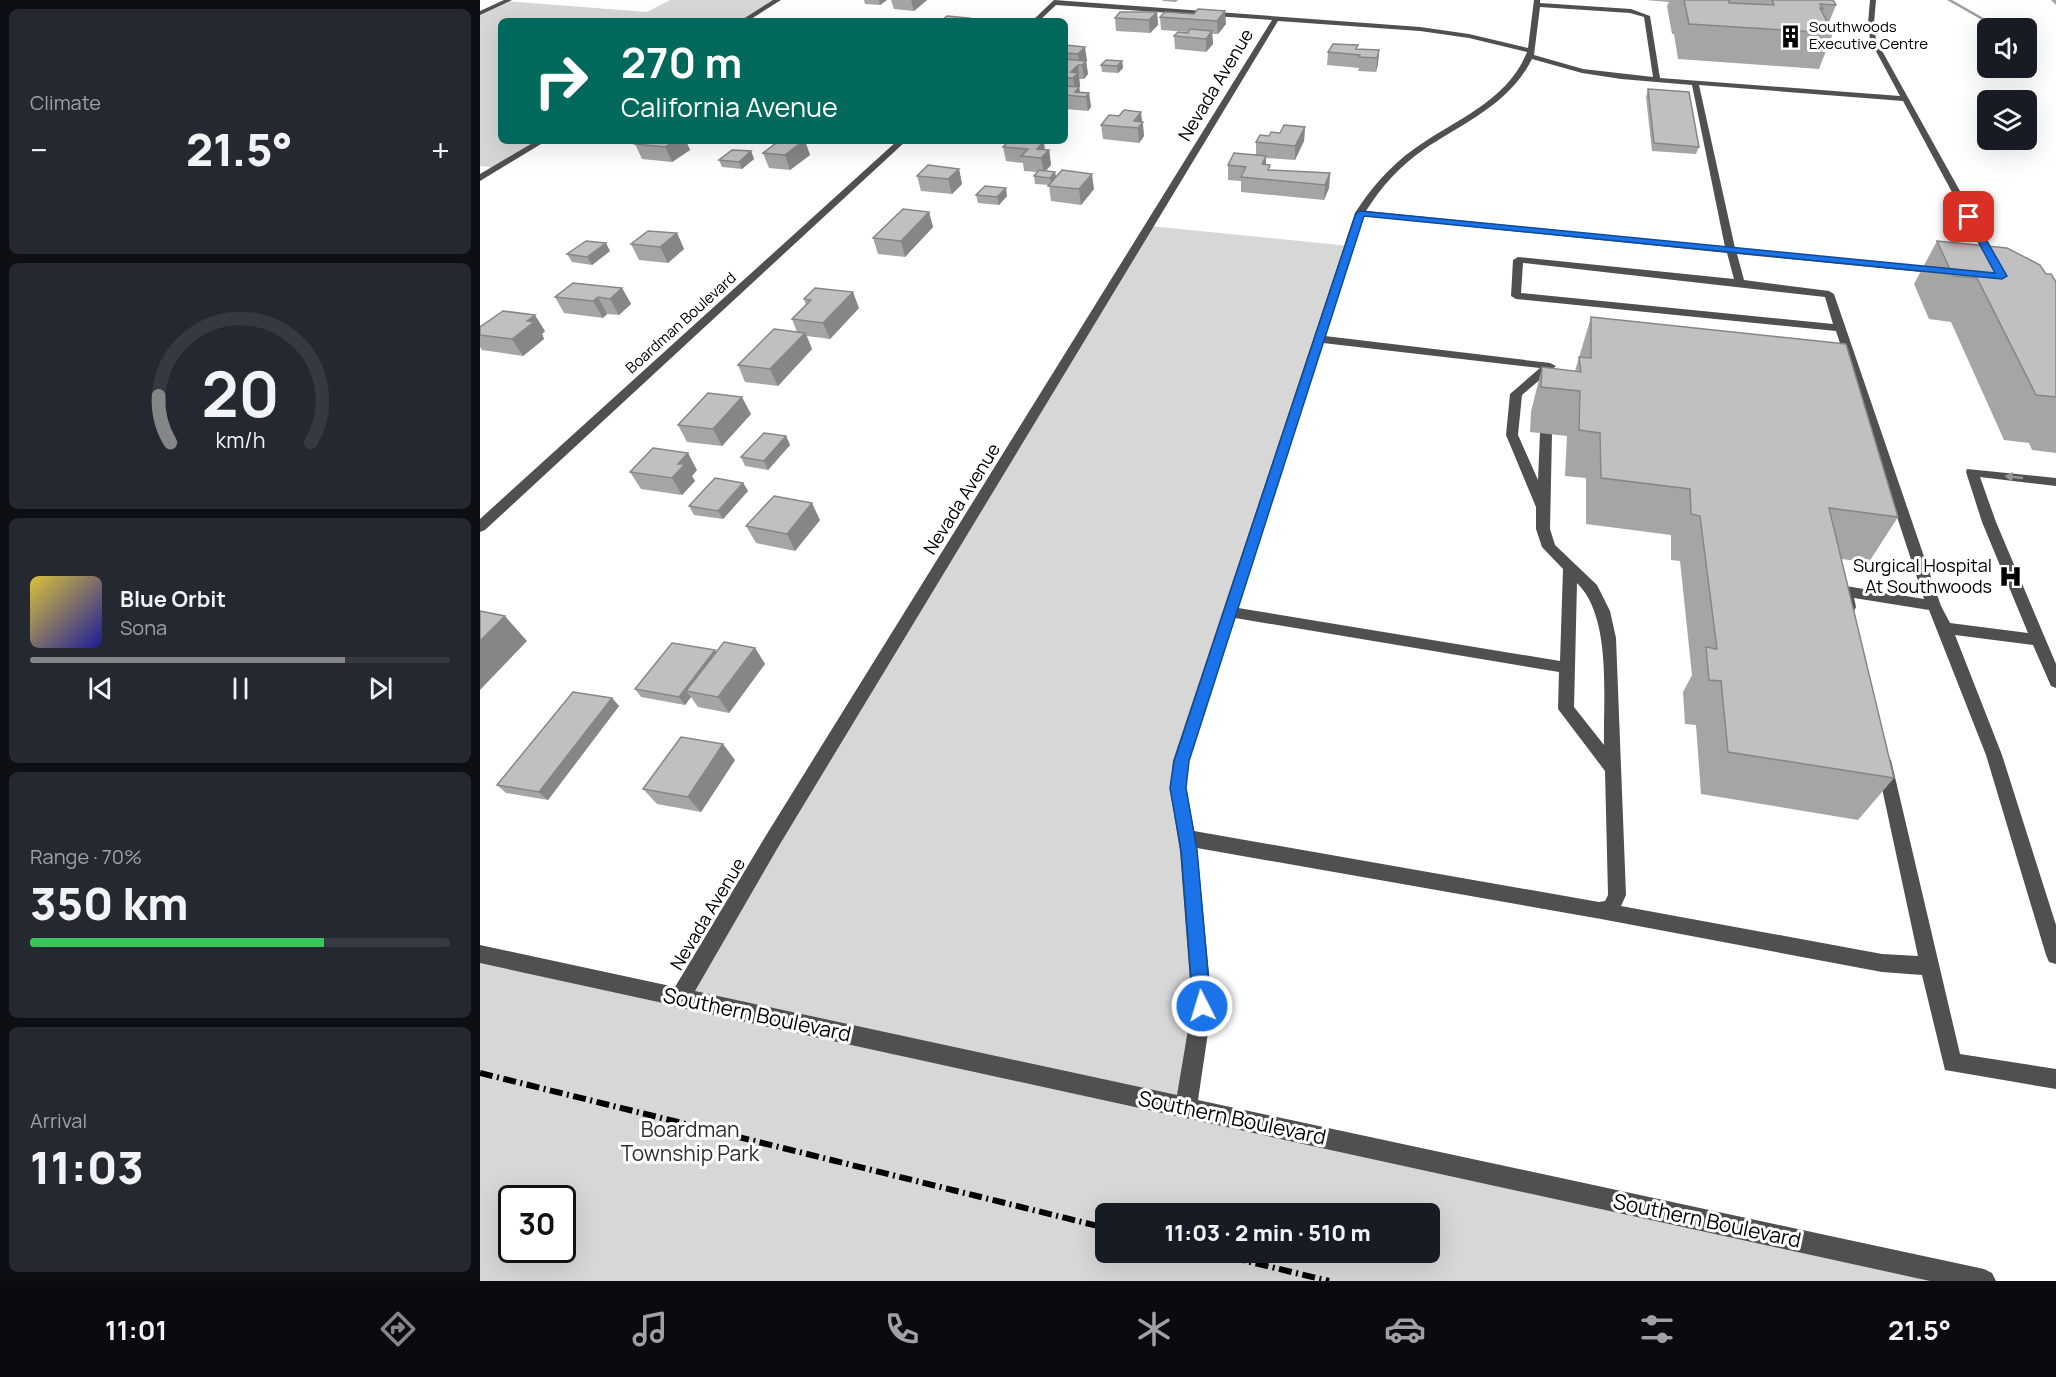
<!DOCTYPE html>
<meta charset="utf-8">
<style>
:root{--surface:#171b24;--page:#242831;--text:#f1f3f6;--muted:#9ea1a6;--line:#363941;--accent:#858687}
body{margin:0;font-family:Manrope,sans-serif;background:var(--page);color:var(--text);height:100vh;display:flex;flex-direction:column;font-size:22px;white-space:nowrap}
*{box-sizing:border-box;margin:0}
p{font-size:20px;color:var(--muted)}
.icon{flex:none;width:33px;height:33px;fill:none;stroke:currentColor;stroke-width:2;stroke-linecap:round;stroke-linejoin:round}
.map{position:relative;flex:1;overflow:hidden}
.sheet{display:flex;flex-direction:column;gap:9px;padding:9px;background:#0d0f14;width:480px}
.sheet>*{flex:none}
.top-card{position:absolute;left:18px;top:18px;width:570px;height:126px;border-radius:9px;box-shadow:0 6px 24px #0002;background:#00695c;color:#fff;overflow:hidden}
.controls{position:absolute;left:1497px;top:18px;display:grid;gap:12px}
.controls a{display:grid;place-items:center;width:60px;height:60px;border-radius:9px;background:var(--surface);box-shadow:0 6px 24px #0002;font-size:30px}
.speed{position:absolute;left:18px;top:1185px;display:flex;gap:12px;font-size:30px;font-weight:700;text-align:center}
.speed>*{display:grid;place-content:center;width:78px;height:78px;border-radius:50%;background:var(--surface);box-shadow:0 6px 24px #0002;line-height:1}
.speed .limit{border:3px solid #111;border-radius:9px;background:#fff;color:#111}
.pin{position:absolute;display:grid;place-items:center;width:51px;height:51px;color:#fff;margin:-26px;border-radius:12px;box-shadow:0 3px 9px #0006}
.me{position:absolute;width:66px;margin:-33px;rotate:355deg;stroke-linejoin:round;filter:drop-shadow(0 0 4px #0008)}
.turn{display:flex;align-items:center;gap:21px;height:126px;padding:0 24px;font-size:27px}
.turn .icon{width:78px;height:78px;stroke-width:2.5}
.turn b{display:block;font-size:42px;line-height:51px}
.big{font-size:45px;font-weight:800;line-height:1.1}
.sheet .widget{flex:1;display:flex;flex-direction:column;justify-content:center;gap:9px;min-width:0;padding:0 21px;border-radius:9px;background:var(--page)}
.sheet .dial{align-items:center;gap:0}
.dial svg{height:156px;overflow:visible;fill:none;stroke:var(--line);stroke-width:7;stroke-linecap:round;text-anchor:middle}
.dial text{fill:var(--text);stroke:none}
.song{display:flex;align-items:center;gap:18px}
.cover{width:72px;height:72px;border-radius:9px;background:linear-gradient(135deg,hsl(50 70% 55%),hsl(240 70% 35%))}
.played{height:6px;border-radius:3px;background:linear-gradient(90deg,var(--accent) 75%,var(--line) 75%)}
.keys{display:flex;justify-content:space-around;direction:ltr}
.heat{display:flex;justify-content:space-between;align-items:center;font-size:33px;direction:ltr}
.charge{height:9px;border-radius:4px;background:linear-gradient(90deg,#34c759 70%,var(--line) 0)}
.trip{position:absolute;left:615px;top:1203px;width:345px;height:60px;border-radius:9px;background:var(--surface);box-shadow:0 6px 24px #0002;font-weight:800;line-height:60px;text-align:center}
.dock{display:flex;height:96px;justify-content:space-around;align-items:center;background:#090b0e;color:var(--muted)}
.dock .icon{width:42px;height:42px}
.dock .current{color:var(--accent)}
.dock b{font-size:27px;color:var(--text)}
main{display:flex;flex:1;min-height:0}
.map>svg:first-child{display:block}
.green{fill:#d7d7d7;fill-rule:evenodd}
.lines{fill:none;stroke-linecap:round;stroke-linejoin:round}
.stream{fill:#9e9e9e;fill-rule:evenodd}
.minor{fill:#505050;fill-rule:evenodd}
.rail{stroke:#000;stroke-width:6;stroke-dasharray:13 4.5 2 4.5;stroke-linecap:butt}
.wall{fill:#a5a5a5}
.shaded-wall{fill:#868686}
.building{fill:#c0c0c0;stroke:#868686;stroke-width:1.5}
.oneway{fill:#969696}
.route{fill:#1a73e8;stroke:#114b97;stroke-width:1.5}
.labels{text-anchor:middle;stroke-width:6;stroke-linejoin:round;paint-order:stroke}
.far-poi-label{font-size:15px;fill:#000;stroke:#fff;text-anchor:start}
.far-street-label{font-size:15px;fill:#000;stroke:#fff}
.street-label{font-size:18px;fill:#000;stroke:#fff}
.poi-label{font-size:18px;fill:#000;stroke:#fff;text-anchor:end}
.near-street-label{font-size:21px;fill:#000;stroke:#fff}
.near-park-label{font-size:21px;fill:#2e2e2e;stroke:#fff}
</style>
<main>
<section class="sheet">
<div class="widget"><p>Climate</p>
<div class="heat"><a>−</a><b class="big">21.5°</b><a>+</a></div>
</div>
<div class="widget dial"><svg viewBox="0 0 100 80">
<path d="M14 69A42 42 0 1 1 86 69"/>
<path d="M14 69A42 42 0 0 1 8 45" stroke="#858687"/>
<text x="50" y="56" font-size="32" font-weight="700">20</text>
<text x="50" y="72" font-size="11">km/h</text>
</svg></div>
<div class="widget">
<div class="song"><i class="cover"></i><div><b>Blue Orbit</b><p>Sona</p></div></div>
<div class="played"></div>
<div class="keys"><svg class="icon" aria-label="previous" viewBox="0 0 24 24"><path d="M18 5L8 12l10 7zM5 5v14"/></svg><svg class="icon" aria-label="pause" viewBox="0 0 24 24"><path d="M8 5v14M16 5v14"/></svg><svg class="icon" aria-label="next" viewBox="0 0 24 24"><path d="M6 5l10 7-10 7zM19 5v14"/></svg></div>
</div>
<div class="widget"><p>Range · 70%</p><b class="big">350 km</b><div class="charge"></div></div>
<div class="widget"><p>Arrival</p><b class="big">11:03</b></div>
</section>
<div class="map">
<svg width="1576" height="1281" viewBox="0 0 1576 1281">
<rect width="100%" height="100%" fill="#fff"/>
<g class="green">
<path d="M190 0H298L263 21H21V141H62L17 168 0 166V13L26 1 167 12Z"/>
<path d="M670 226 870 246 701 761 722 1006 707 1108 1504 1281H0V954L199 999ZM32 1198H82V1250H32ZM626 1214H950V1252H626Z"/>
</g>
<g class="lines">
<path class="stream" d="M1467 0H1472L1521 28H1516Z"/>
<g class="minor">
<path d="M24 0H32L0 15V11Z"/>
<path d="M293 0H301L268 21H260Z"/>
<path d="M574 0 940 27 989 34 1048 48 1054 0H1060V3L1151 9 1170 16 1180 78 1420 96 1390 40 1388 23 1390 0H1396L1394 23 1396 40 1520 263 1519 265 1510 263 1423 101 1219 85 1255 248 1461 268 1466 271 1461 274 1257 254 1264 280 1349 291 1354 294 1461 606 1470 623 1548 633 1502 522 1486 472 1487 469 1576 478V486L1500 477 1516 522 1576 664V688L1571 686 1553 645 1475 635 1522 755 1576 925V964L1569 962 1566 955 1506 755 1449 610 1374 598 1376 607 1374 611 1369 612 1362 607 1359 591 1366 586 1444 599 1356 331 1036 299 1031 296 1033 260 1038 257 1254 279 1247 253 884 216 845 336 1070 363 1076 366 1042 395 1038 435 1058 480 1060 433 1066 429 1072 433 1070 529 1075 545 1117 585 1130 611 1136 638 1146 895 1141 906 1402 954 1438 956 1397 765 1399 760 1405 758 1411 760 1480 1054 1576 1069V1089L1465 1070 1442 975 1402 972 1121 919 717 848 732 1006 718 1100 1504 1269 1512 1273 1516 1281H1450L202 1008 199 1009 192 1005 0 963V945L195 987 285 837 792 20 576 5 559 21H552ZM1060 7 1150 13 1164 17 1173 77 1103 69 1054 55ZM798 21 940 31 989 38 1047 52C1027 102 975 119 934 149 910 166 891 188 875 213L693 761 690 788 700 851 712 1006 697 1095 215 991 297 849ZM1052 59 1102 73 1141 79 1212 85 1245 247 886 211C901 187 920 166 943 150 983 123 1029 105 1052 59ZM1043 263 1345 297 1353 324 1041 293ZM843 343 1060 368 1030 394 1026 435 1056 507V529L1062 547 1083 569 1080 661 758 608ZM1097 583C1132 617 1123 698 1124 745L1094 707ZM755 618 1079 672 1078 709 1125 771 1128 895 1125 901 1119 902 714 831 706 788 709 761Z"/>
<path d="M56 141H66L0 181V174Z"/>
<path d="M417 141H426L5 530 0 532V519Z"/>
</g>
<g class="rail">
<path d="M0 1073 626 1228"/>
<path d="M729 1252 849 1281"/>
</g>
</g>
<g class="wall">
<path d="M384 0H407L400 5 385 4Z"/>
<path d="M411 0H447L434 11 414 9Z"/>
<path d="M683 0H698L696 2 683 1Z"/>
<path d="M1165 0H1353L1356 5 1348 25 1353 33 1339 69 1198 59 1194 34H1192L1187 6 1189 2Z"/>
<path d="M1571 0H1576V5Z"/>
<path d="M677 12 678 25 670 33 636 31 635 18Z"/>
<path d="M714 14 746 24 738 34H732L733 44 726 52 695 49 694 36 708 32 681 30 680 17Z"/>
<path d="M585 45 607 60 606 61 608 74 604 79H599L600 86 599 87 600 93H609L611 107 608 111 585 109Z"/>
<path d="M877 49 899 50 898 64 896 72 878 71 879 68 847 65 848 52Z"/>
<path d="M642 61 643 68 638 73 622 72 621 65Z"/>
<path d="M1168 89 1219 147 1216 154 1172 151 1166 97Z"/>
<path d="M662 122H663L664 136 659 143 623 139 621 125Z"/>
<path d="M825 127 824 141 815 160 786 158V165L790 170 850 173 849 188 844 200 761 192V181L748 180V165L776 155V142L789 136Z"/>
<path d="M159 141H206L210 150 192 162 162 159 155 144Z"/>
<path d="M230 141H252L249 144 230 142Z"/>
<path d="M279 141H325L330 155 310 170 289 168 283 153 296 143Z"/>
<path d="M523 147H565L564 149 569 150 571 165 565 171 576 177 614 189 601 205 571 201 569 185 555 184 554 176 557 172 544 171 543 163 526 161Z"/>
<path d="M271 151 274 159 262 169 242 167 239 160Z"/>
<path d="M479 169 482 184 472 194 441 191 437 176Z"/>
<path d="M496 195 527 196 519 205 498 203Z"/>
<path d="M449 212 453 227 425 257 398 254 393 238Z"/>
<path d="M197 233 204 249 188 263 159 260 151 244Z"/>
<path d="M1457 241 1566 274 1576 282V453L1552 450 1549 443 1524 440 1471 322 1449 319 1434 284Z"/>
<path d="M130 251 112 265 92 262 87 254Z"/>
<path d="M142 288 151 304 139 315 127 314 123 318 84 313 75 297Z"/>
<path d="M324 299 379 308 350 339 327 336 332 349 298 386 265 382 258 365 317 332 312 319 326 305Z"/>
<path d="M1111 317 1418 517 1389 562 1361 559 1414 778 1378 820 1221 794 1216 725 1205 724 1203 692 1212 675 1200 561 1191 560V535L1106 524V478L1085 476 1087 436 1050 432 1051 412 1062 367 1095 371Z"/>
<path d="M0 327 65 331 62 334 64 339 43 356 2 350 0 347Z"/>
<path d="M271 414 242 446 207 442 198 425Z"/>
<path d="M306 436 310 445 288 470 265 466 261 457Z"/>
<path d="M217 470 212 476 215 481 202 495 161 489 150 472Z"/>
<path d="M263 483 268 491 243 519 214 515 209 506Z"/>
<path d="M340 520 315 551 276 543 266 526Z"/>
<path d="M275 648 285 664 249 713 218 707 211 697 205 705 161 697 155 689 236 652Z"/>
<path d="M132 698 139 706 68 800 26 793 17 785Z"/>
<path d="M255 760 221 812 177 804 163 789Z"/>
</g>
<g class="shaded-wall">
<path d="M399 0H407L400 5Z"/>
<path d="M431 0H447L434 11Z"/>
<path d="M745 11 746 24 738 34 737 21Z"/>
<path d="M677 12 678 25 670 33 669 20Z"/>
<path d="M732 31 733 44 726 52V39Z"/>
<path d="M605 47 607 60 602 65H599L598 54Z"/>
<path d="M899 50 898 64 896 72 897 58Z"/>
<path d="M606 61 608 74 604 79 602 65Z"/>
<path d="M642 61 643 68 638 73 637 66Z"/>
<path d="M598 65 600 86 599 87 601 97 596 96 593 78 591 72Z"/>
<path d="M609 93 611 107 608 111 606 97Z"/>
<path d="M661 112 664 136 659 143 658 128 654 121Z"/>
<path d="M825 127 824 141 815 160V146Z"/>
<path d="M195 141H206L210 150 192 162 185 147Z"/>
<path d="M323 141H325L330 155 310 170 305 155Z"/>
<path d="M555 141H564L565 154 569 150 571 165 564 173 561 158Z"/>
<path d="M271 151 274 159 262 169 259 162Z"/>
<path d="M786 156V171L782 164Z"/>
<path d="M479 169 482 184 472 194 468 179Z"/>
<path d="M575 172 577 180 572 186 570 178Z"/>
<path d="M850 173 849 188 844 200 845 185Z"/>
<path d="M612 174 614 189 601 205 599 189Z"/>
<path d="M526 188 527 196 519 205 517 197Z"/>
<path d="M449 212 453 227 425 257 421 241Z"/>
<path d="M197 233 204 249 188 263 180 247Z"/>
<path d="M126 243 130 251 112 265 107 257Z"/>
<path d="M142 288 151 304 139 315 130 299Z"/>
<path d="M373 292 379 308 350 339 343 323Z"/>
<path d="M118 297 127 314 123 318 113 301Z"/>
<path d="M55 315 65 331 62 334 64 339 43 356 32 339 47 321Z"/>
<path d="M325 333 332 349 298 386 290 369Z"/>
<path d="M262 397 271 414 242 446 233 429Z"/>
<path d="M306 436 310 445 288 470 284 461Z"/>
<path d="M208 453 217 470 212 476 215 481 202 495 192 478 198 464Z"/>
<path d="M263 483 268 491 243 519 238 511Z"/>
<path d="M332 503 340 520 315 551 307 534Z"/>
<path d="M25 616 47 641 0 690V641Z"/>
<path d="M275 648 285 664 249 713 238 697Z"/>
<path d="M235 650 240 658 206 691 211 697 205 705 199 697Z"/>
<path d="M132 698 139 706 68 800 59 792Z"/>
<path d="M243 744 255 760 221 812 208 797Z"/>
</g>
<g class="building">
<path d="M1204 0H1249V3L1294 5 1292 0H1353L1356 5 1340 4 1343 9 1340 8 1353 33 1209 24Z"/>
<path d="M718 9 745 11 737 21 680 17 685 12 714 14Z"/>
<path d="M640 12H677L669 20 635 18Z"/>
<path d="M467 16 489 18 485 21H448L451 19H463Z"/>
<path d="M710 29 732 31 726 39 694 36 698 32 708 33Z"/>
<path d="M853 44 878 45 876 49 899 50 897 58 879 57 880 55 848 52Z"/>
<path d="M585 45 605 47 598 54 585 53Z"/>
<path d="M585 59 606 61 602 65H598L591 72 598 73 593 78H585Z"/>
<path d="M626 60 642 61 637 66 621 65Z"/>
<path d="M585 86 599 87 595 92 609 93 606 97 585 95Z"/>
<path d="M1168 89 1209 92 1219 147 1174 143Z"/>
<path d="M644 110 661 112 654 121 663 122 658 128 621 125 629 115 639 116Z"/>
<path d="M804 125 825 127 815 146 776 142 780 135 789 136 791 132 800 133Z"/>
<path d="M159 141H195L185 147 155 144Z"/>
<path d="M299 141H323L305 155 283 153Z"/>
<path d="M529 141H555L563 142 557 149 569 150 561 158 541 156 548 149 523 147Z"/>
<path d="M252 150 271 151 259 162 239 160Z"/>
<path d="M754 153 786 156 782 164 790 165 788 170 850 173 845 185 761 177 766 167 748 165Z"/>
<path d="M448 165 479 169 468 179 437 176Z"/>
<path d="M559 170 575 172 570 178 554 176Z"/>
<path d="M582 170 612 174 599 189 568 186Z"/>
<path d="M505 186 526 188 517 197 496 195Z"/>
<path d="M423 209 449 212 421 241 393 238Z"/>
<path d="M168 231 197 233 180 247 151 244Z"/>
<path d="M106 241 126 243 107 257 87 254Z"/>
<path d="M1457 241 1527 248 1560 265 1566 274H1571L1576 282V397L1556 395 1497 278 1473 276Z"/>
<path d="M93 283 142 288 130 299 118 297 113 301 75 297Z"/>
<path d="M335 288 373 292 343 323 312 319 331 300 324 299Z"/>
<path d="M23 311 55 315 47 321 54 322 32 339 0 335V327Z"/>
<path d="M1111 317 1366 344 1418 517 1349 508 1414 778 1248 752 1241 681 1229 680 1226 647 1237 649 1220 516 1211 514 1210 489 1121 478 1120 433 1099 430 1100 391 1061 387 1062 367 1101 372 1099 357 1111 358Z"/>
<path d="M294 329 325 333 290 369 258 365Z"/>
<path d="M228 393 262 397 233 429 198 425Z"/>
<path d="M284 433 306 436 284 461 261 457Z"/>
<path d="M173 448 208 453 198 464H205L192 478 150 472Z"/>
<path d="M235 478 263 483 238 511 209 506Z"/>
<path d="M294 496 332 503 307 534 266 526Z"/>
<path d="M0 611 25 616 0 641Z"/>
<path d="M244 642 275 648 238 697 206 691Z"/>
<path d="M192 643 235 650 199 697 155 689Z"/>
<path d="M93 692 132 698 59 792 17 785Z"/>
<path d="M201 737 243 744 208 797 163 789Z"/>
</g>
<defs><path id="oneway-solid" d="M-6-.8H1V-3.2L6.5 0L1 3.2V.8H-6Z" transform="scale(1.5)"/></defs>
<use class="oneway" href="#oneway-solid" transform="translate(1534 477) rotate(-174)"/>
<path class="route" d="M880 211 1515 273 1485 217 1489 215 1493 217 1527 276 1522 279 884 216 709 761 706 788 717 850 731 1006 728 1012 722 1015 715 1012 713 1006 701 850 690 788 694 761 876 213Z"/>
<defs>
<symbol id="building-bare" viewBox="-9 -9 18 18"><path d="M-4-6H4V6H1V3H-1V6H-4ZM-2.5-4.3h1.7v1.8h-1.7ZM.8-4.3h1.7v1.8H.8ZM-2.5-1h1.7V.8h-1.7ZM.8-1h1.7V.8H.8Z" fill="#000" stroke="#fff" stroke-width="2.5" paint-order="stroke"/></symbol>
<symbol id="hospital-bare" viewBox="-9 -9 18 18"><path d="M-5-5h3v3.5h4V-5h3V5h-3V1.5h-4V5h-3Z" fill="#000" stroke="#fff" stroke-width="2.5" paint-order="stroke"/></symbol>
</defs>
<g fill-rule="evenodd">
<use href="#building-bare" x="1294" y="20" width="33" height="33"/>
<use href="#hospital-bare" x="1514" y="560" width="33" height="33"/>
</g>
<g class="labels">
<g class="far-poi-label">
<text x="1329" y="32">Southwoods<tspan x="1329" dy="17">Executive Centre</tspan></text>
</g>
<g class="far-street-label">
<text transform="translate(201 323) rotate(-42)" y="5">Boardman Boulevard</text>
</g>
<g class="street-label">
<text transform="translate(736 85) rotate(-59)" y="6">Nevada Avenue</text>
<text transform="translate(482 499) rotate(-58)" y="6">Nevada Avenue</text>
<text transform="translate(228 914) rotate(-59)" y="6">Nevada Avenue</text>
</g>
<g class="poi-label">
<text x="1512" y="572">Surgical Hospital<tspan x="1512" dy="21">At Southwoods</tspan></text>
</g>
<g class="near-street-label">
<text transform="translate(277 1015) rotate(12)" y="7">Southern Boulevard</text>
<text transform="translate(752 1118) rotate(12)" y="7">Southern Boulevard</text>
<text transform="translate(1227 1221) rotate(12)" y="7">Southern Boulevard</text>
</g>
<g class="near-park-label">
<text x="210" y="1137">Boardman<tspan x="210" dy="24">Township Park</tspan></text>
</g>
</g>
</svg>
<div class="controls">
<a><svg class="icon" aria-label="sound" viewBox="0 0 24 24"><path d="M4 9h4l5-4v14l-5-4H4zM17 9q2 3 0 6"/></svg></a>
<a><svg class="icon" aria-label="layers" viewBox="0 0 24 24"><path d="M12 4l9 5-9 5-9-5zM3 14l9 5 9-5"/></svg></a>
</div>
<div class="speed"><div class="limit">30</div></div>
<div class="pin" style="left:1489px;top:217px;background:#d93025"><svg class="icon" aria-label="arrive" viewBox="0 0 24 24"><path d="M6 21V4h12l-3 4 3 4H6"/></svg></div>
<svg class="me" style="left:722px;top:1006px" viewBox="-20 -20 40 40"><circle r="17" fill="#1a73e8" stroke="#fff" stroke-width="3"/><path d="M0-11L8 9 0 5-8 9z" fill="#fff"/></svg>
<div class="trip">11:03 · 2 min · 510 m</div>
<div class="top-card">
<div class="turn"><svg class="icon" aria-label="right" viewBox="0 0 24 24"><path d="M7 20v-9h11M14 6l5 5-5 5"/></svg><div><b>270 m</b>California Avenue</div></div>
</div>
</div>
</main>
<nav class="dock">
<b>11:01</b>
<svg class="icon current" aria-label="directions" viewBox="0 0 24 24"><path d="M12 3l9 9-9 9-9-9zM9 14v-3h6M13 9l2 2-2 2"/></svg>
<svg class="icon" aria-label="music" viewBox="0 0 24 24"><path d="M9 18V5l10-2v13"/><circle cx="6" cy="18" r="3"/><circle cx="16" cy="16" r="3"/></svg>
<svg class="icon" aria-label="phone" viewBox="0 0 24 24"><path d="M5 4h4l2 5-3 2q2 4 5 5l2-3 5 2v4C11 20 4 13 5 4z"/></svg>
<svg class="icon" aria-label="climate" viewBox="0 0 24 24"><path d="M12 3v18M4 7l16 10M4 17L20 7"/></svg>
<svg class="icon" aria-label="car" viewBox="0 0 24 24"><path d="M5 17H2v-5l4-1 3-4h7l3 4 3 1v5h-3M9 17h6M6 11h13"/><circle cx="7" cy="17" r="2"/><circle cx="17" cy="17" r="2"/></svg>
<svg class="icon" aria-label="filters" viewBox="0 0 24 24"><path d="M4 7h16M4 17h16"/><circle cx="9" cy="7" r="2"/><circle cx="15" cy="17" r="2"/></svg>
<b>21.5°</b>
</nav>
